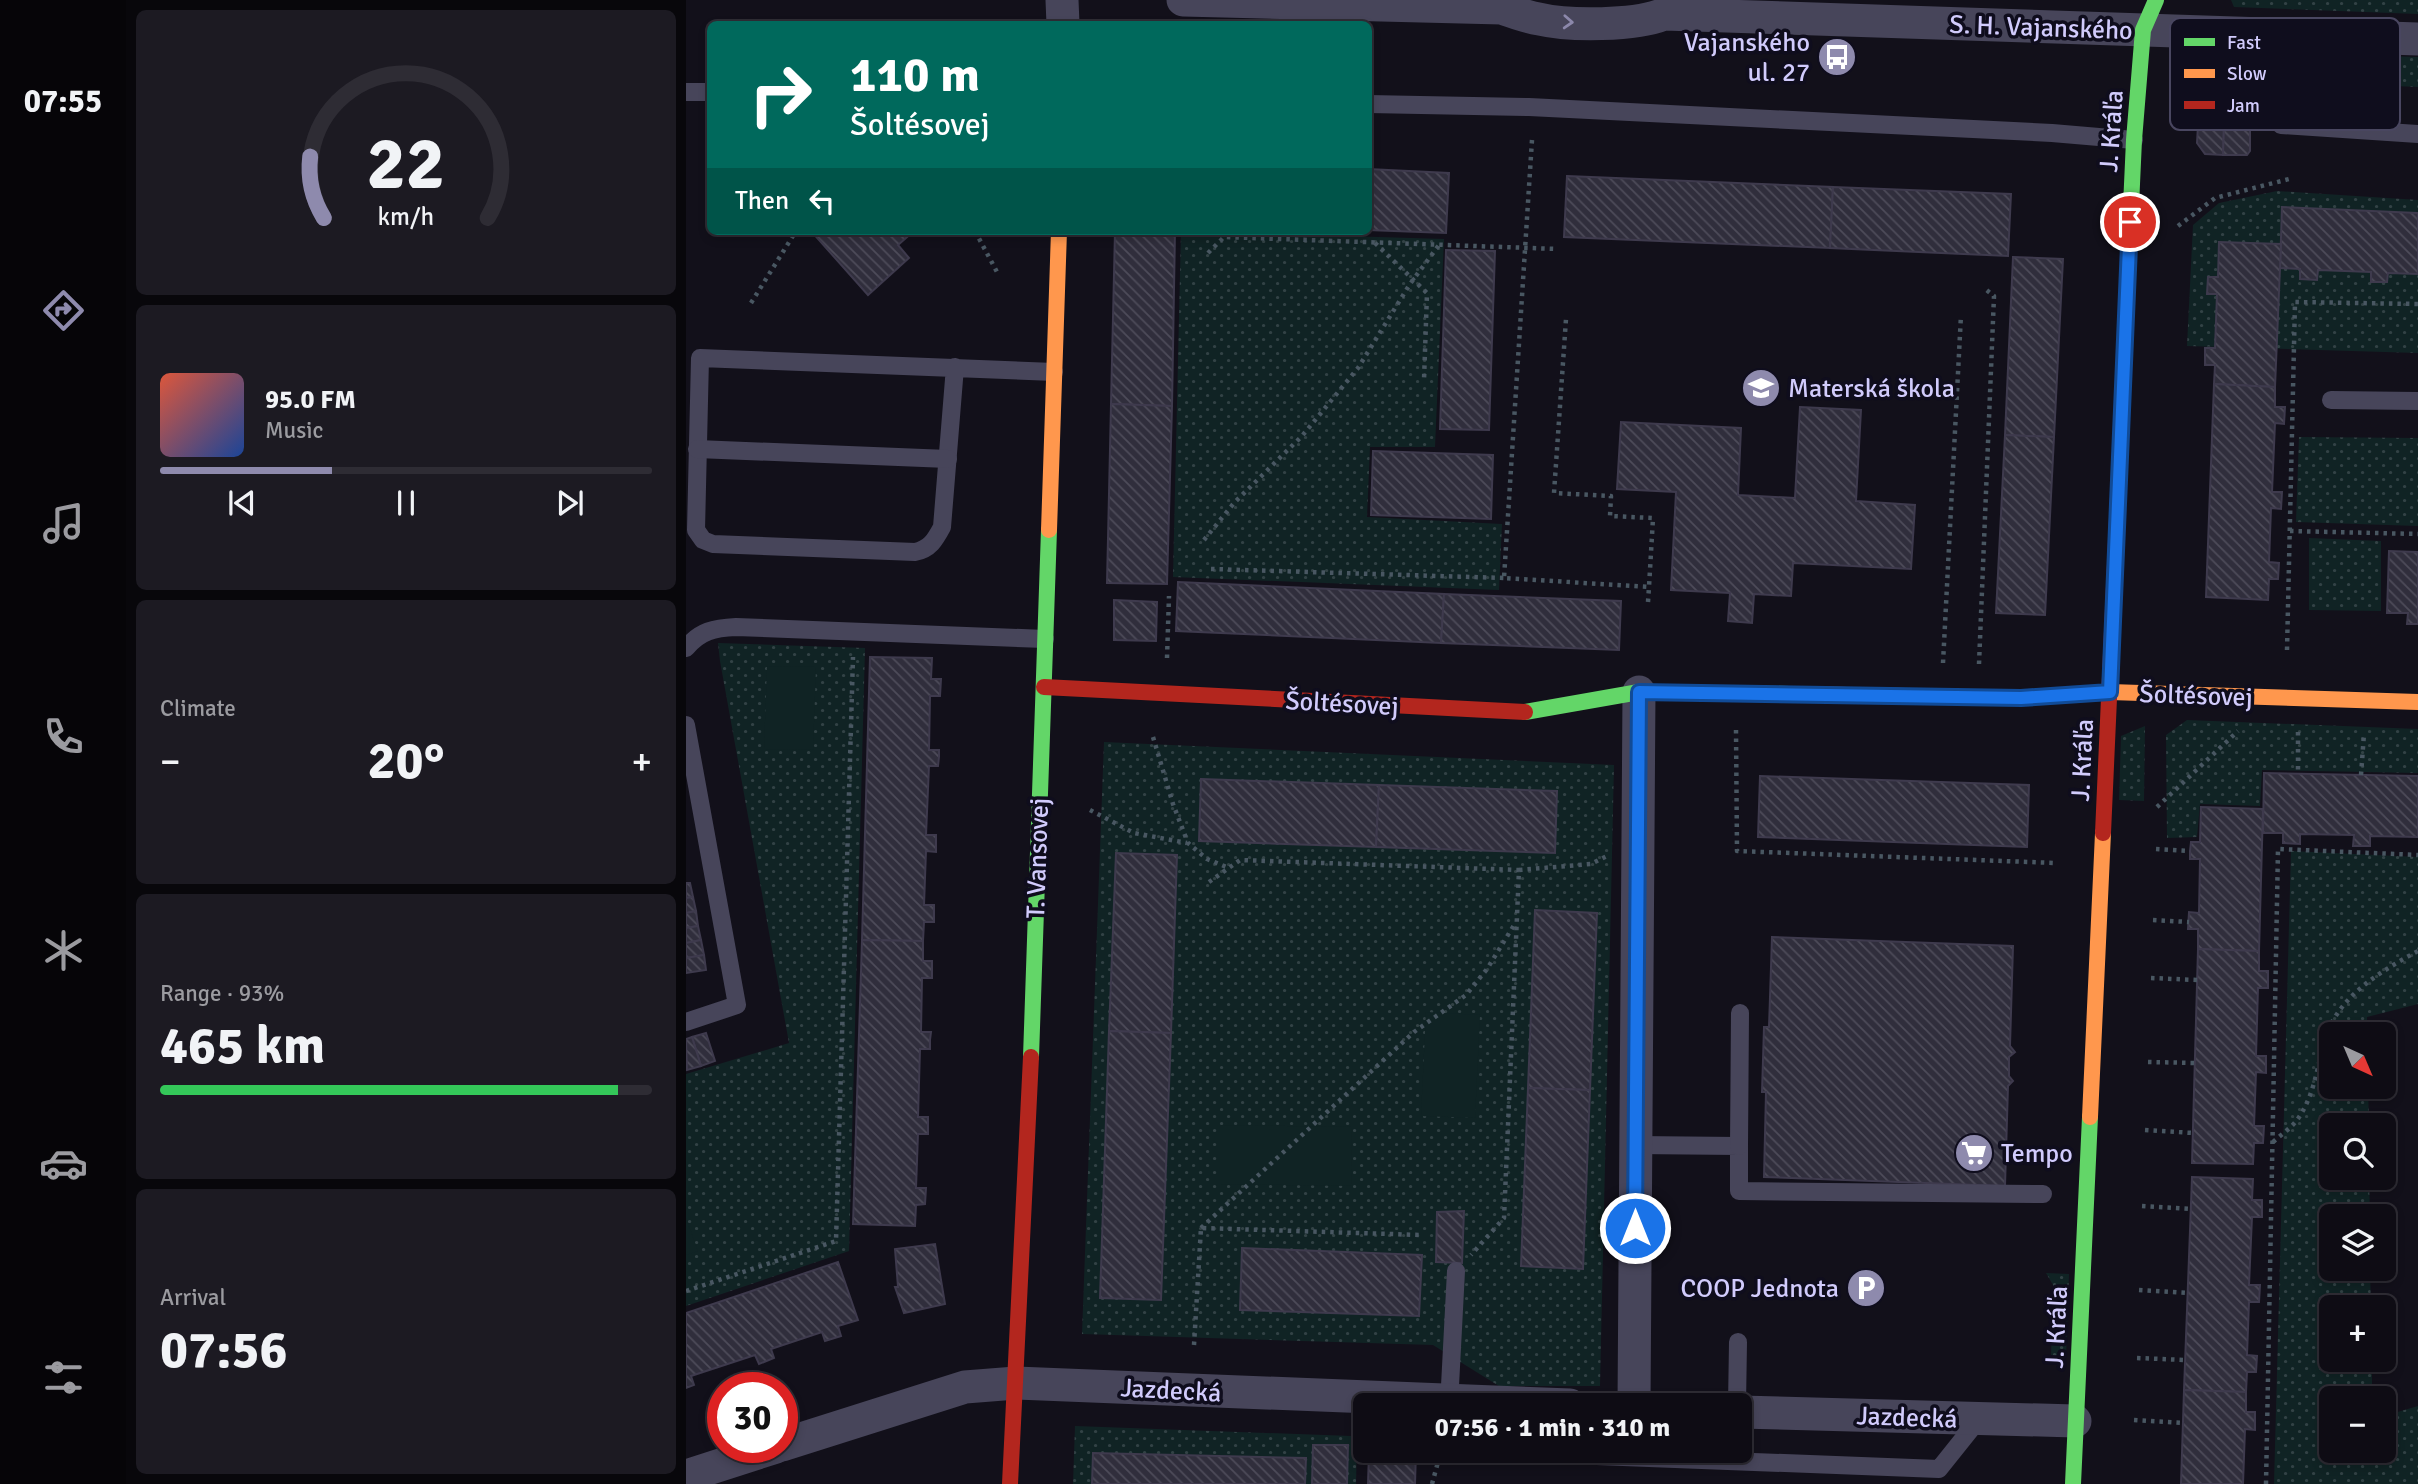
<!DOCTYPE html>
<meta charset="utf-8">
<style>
:root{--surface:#0e0c14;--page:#1c1a22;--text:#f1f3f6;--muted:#9b9ba0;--line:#2e2c34;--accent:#8e8aad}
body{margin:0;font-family:Signika,sans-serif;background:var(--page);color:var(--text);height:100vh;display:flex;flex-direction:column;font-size:26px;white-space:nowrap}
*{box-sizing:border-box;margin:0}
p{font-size:23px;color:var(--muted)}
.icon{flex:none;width:38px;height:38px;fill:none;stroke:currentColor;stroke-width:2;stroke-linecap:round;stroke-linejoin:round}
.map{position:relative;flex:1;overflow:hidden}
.sheet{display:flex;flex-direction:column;gap:10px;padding:10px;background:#08070b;width:560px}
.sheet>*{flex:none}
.top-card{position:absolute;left:21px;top:21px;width:665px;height:214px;border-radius:10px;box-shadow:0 4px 10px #0003,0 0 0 2px var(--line);background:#00695c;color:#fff;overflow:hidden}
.needle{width:46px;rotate:136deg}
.fabs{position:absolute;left:1633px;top:1022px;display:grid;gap:14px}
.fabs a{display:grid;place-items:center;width:77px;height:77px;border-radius:10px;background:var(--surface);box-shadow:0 4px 10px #0003,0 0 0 2px var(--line);font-size:35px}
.speed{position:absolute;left:21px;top:1372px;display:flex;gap:14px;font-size:35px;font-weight:700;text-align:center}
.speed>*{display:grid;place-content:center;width:91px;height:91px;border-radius:50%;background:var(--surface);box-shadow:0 4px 10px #0003,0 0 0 2px var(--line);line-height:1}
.speed .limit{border:10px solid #d22;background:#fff;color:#111}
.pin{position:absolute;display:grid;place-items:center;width:60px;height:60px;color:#fff;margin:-30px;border:4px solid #fff;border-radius:50%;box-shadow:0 2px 7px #0007}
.me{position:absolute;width:77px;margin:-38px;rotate:0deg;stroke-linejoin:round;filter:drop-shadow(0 0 5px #0008)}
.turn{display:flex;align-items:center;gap:24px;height:147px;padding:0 28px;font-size:32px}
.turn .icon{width:91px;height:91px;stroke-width:2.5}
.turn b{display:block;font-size:49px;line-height:60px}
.then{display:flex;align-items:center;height:66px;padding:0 28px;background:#0003;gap:14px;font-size:26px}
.big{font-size:52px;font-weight:700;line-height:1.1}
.sheet .widget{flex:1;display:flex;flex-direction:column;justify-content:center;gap:10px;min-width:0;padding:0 24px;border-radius:10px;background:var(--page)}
.sheet .dial{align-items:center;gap:0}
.dial svg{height:182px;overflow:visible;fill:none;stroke:var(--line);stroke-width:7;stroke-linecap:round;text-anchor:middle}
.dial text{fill:var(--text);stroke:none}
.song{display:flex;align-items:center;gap:21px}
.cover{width:84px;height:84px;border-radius:10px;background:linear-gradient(135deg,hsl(10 70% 55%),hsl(220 70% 35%))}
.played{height:7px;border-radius:4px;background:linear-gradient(90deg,var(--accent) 35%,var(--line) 35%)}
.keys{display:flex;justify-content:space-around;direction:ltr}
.heat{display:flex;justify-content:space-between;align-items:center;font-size:38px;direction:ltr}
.charge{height:10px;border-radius:5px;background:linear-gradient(90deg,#34c759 93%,var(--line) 0)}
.trip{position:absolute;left:667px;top:1393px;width:399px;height:70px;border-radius:10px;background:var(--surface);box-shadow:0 4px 10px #0003,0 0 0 2px var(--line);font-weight:700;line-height:70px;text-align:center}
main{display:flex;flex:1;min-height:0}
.tabs{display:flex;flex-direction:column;width:126px;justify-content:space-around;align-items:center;background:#060508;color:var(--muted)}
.tabs .icon{width:49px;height:49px}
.tabs .active{color:var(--accent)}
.tabs b{font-size:32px;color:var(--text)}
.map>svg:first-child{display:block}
.green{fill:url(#green-dots)}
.pitch{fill:#102324}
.building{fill:url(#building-back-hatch);stroke:#3e3a4d;stroke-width:2}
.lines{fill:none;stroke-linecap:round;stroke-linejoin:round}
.path{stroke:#495762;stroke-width:4.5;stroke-dasharray:3.5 5;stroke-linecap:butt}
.lane{stroke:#47455a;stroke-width:18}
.street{stroke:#47455a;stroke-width:33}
.fast{stroke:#63d668;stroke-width:16}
.slow{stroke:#ff974d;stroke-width:16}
.jam{stroke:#b3261e;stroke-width:16}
.oneway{stroke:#8c88ab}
.route-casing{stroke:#114b97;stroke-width:18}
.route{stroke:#1a73e8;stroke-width:12}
.labels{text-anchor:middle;stroke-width:7;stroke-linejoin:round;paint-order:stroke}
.street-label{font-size:26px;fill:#d1cbfc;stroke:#0f0d1d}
.poi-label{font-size:26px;fill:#d1cbfc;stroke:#0f0d1d;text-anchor:end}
.key{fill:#0f0d1d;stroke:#494660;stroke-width:2}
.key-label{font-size:19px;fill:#d1cbfc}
</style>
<main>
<nav class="tabs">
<b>07:55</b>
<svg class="icon active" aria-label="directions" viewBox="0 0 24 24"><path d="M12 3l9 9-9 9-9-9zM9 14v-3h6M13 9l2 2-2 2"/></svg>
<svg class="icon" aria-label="music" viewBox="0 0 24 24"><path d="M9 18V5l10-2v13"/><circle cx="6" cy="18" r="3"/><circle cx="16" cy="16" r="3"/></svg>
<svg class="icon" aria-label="phone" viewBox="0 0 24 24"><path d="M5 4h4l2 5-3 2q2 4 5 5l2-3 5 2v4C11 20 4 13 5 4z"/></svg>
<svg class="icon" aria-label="climate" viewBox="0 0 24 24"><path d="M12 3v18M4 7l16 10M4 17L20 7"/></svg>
<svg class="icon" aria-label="car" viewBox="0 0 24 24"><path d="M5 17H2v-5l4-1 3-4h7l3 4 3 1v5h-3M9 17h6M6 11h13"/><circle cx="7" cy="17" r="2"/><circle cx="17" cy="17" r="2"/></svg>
<svg class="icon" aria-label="filters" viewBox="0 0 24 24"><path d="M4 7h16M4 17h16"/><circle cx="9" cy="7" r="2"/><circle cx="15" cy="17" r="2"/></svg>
</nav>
<section class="sheet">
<div class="widget dial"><svg viewBox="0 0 100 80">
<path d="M14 69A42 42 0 1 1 86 69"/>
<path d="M14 69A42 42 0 0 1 8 42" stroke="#8e8aad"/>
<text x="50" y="56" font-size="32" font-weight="700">22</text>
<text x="50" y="72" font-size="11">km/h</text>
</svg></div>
<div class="widget">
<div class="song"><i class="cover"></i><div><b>95.0 FM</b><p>Music</p></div></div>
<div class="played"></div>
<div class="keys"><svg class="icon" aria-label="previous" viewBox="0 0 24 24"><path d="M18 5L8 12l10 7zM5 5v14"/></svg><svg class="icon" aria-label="pause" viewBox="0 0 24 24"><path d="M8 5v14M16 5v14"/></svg><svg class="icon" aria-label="next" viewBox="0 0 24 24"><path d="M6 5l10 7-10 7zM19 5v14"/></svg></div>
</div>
<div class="widget"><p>Climate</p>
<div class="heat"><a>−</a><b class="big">20°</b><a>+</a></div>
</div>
<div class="widget"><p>Range · 93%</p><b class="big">465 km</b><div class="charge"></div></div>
<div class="widget"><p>Arrival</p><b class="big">07:56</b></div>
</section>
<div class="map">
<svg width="1732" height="1484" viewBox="0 0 1732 1484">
<defs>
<pattern id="green-dots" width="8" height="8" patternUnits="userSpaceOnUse" patternTransform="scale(1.75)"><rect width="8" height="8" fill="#102324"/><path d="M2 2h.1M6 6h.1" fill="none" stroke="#324245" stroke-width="1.8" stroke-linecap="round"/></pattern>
<pattern id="building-back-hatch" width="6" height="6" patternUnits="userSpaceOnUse" patternTransform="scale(1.75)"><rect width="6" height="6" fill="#302e3c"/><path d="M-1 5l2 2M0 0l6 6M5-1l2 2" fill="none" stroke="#4d4b59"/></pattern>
</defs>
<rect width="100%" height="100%" fill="#12101a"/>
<g class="green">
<path d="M1545 0H1732V14L1548 7Z"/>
<path d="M1568 52 1732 57V87L1568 80Z"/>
<path d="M1591 191 1732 200V353L1501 346 1507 225 1533 203Z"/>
<path d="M495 231 758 239 749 447H684L681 517 816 524 813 590 487 577Z"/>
<path d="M1613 437 1732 438V526L1610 522Z"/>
<path d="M1623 538 1695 541V611L1623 610Z"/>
<path d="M32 643 179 648 163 1251 0 1306V1074L103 1043 34 661Z"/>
<path d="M1501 720 1732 729V773L1576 770 1574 806 1514 804 1511 837 1481 838 1480 735Z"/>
<path d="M1459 726 1458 801 1433 800 1435 736Z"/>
<path d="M418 742 928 765 914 1386H813L747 1345 396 1334Z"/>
<path d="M1605 851 1732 857V1004L1681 1017V1034H1645V1087H1682L1683 1125H1645V1178H1683L1684 1216H1645V1269H1684L1685 1307H1645V1360H1686V1398H1645V1451H1698V1416L1732 1406V1484H1588Z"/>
<path d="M1360 1273 1383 1274 1380 1358 1365 1357 1367 1285Z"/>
<path d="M389 1426 665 1436 671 1439 670 1484H387Z"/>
</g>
<g class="pitch">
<path d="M81 666 130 667 127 750 78 749Z"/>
<path d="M740 1012 794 1015 789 1118 735 1116Z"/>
<path d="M533 1125 666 1127 665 1186 533 1184Z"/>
<path d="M0 1218 12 1251 0 1255Z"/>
</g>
<g class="building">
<path d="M1512 125 1538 126 1537 155 1519 154 1511 143Z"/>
<path d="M1538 126H1561L1564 130V151L1561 155H1537Z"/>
<path d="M682 169 763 173 760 233 682 230Z"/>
<path d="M881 176 1147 187 1144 248 878 237Z"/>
<path d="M1147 187 1325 194 1322 256 1144 248Z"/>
<path d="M1596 207 1732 213V274L1702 273 1701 282H1685V272L1632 270 1631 280 1614 279V269L1594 268Z"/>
<path d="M125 231H228L212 245 223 258 182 295Z"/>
<path d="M429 231H489L486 406 425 404Z"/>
<path d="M1533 242 1595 244 1589 387 1528 384 1529 365H1519V348H1529L1531 294H1521L1522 277H1532Z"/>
<path d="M760 250 809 251 803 430 754 429Z"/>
<path d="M1327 257 1377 259 1368 437 1319 435Z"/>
<path d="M1528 384 1589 387V407H1599L1598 424 1589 423 1586 492H1596L1595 509 1585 508 1583 562 1593 563 1592 579H1583L1582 600 1520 597Z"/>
<path d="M425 404 486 406 481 584 421 583Z"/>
<path d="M1114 407 1175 410 1170 501 1229 505 1225 569 1107 563 1105 596 1068 594 1066 623 1042 621 1044 593 985 590 990 492 931 489 935 422 1055 428 1052 495 1109 498Z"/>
<path d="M1319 435 1368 437 1359 615 1310 613Z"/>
<path d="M687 451 807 455 805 519 685 515Z"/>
<path d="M1703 551 1732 552V624H1721L1722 613H1701Z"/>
<path d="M492 582 758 594 755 643 490 631Z"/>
<path d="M758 594 935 601 933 650 755 643Z"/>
<path d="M428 600 471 602 470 641 428 640Z"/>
<path d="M184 657 246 658 245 679H255L254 696H244L243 750H253V757L252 766H243L240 835H250V852L240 851 238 905H248V922H238L237 941 176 940Z"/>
<path d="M1578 773 1732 776V837L1684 836V846H1667L1668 835 1614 834V844L1597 843V833H1577Z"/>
<path d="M1074 776 1343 785 1341 847 1072 837Z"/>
<path d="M515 779 693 785 690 847 513 841Z"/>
<path d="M693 785 871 791 869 853 690 847Z"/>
<path d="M1515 807 1577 809 1573 951 1512 949V929H1502L1503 912 1513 913 1514 859H1504V851L1505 842H1514Z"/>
<path d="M430 853 491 855 485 1033 423 1031Z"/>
<path d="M0 883H4L7 897 0 898Z"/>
<path d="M7 897 10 911 0 913V898Z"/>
<path d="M849 910 911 913 904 1090 842 1088Z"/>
<path d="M10 911 12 926 0 928V913Z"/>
<path d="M12 926 15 940 0 943V928Z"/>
<path d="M1086 937 1327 946 1324 1046 1329 1052 1323 1057V1076L1327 1081 1322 1086 1319 1186 1078 1177 1080 1092H1076L1078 1027H1083Z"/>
<path d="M15 940 18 955 0 958V943Z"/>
<path d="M176 940 237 941V961H246V978H236L235 1032H245L244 1040V1049H234L232 1117H242V1134H232L230 1188H240L239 1204 230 1205 229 1226 167 1224Z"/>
<path d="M1512 949 1573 951V971H1582V988H1572L1570 1056H1580V1073L1570 1072 1568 1126H1578L1577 1143H1568L1567 1164 1506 1163Z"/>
<path d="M18 955 20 970 0 973V958Z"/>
<path d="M423 1031 485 1033 475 1300 414 1298Z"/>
<path d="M20 1033 29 1061 15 1066 6 1037Z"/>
<path d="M6 1037 15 1066 1 1070 0 1039Z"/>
<path d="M842 1088 904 1090 897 1269 835 1266Z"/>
<path d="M1506 1177 1567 1179 1566 1200H1576V1217H1566L1563 1285H1574L1573 1302H1563L1561 1355 1571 1356 1570 1372H1561L1560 1392 1498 1390Z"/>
<path d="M778 1211 776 1263 750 1262 751 1212Z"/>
<path d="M249 1244 259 1304 218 1313 209 1287H212L209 1249Z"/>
<path d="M556 1248 736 1255 733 1316 554 1310Z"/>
<path d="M152 1262 172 1320 152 1326 155 1336 139 1341 136 1332 85 1349 88 1358 73 1364 69 1355 5 1376 8 1385 0 1388V1313Z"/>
<path d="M1498 1390 1560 1392V1412H1569V1430L1559 1429 1557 1484H1495Z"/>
<path d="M627 1445H662L661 1484H626Z"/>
<path d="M683 1451H730L729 1484H682Z"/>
<path d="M407 1453 620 1458 619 1484H406Z"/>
</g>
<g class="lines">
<g class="path">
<path d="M846 140 818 578 963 587 967 518 924 516 925 496 868 493 880 319"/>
<path d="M1492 226 1529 198 1607 178"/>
<path d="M289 231 311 272"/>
<path d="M689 243 741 293 738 380"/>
<path d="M522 253 538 237 872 249"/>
<path d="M65 303 110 231"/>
<path d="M1604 531 1732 534"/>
<path d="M518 540 548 503 616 436 672 368 724 284 753 245"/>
<path d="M525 569 818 578"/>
<path d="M962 602 963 587"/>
<path d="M1601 650 1609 302 1732 304"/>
<path d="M481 658 483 596"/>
<path d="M1257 663 1275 315"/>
<path d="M1293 664 1308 296 1298 288"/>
<path d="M1050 730 1051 851 1370 863"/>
<path d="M1612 732V773"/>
<path d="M467 737 487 804 502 843 521 859 543 868"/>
<path d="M1675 775 1678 734"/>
<path d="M1471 807 1552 731"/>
<path d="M404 810 448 833 501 843"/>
<path d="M1470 849 1504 851"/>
<path d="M833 870 905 864 921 856"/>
<path d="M523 882 554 860 833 870 818 1218 785 1255"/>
<path d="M1467 920 1503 922"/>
<path d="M1465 978 1511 980"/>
<path d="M1462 1062 1509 1063"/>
<path d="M1459 1130 1507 1133"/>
<path d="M1587 1142C1595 1135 1605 1128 1611 1120 1630 1094 1631 1063 1641 1033 1656 994 1697 970 1732 951"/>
<path d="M1456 1206 1505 1209"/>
<path d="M515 1228 728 1032 780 995 801 969 830 922"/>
<path d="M1453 1290 1502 1293"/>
<path d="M0 1291 150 1241 167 657"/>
<path d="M508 1345 515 1228 735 1235"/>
<path d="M1451 1358 1499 1360"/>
<path d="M1448 1420 1497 1423"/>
<path d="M746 1484 755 1451"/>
<path d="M1580 1484 1592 849 1732 855"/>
</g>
<g class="lane">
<path d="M0 92H24"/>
<path d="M682 104 843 107 1366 133 1448 140"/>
<path d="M1595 125 1732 134"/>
<path d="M269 367 256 527C249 540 244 549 229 552L27 544 17 540 10 530 14 358 368 372"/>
<path d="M1645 400 1732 401"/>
<path d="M11 449 262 459"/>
<path d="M0 648C14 631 28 628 50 627L359 639"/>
<path d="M0 725 51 1005 0 1022"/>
<path d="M949 1145 1053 1146V1191L1357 1194"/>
<path d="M1053 1146 1054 1013"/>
<path d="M763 1405 770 1271"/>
<path d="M1051 1405 1052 1342"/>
<path d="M781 1451 1253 1469 1293 1419"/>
</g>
<g class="street">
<path d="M376 0 377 24"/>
<path d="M497 0 816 8C828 12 840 17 853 19 883 26 949 26 978 14L1732 39"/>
<path d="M948 1405 953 692"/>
<path d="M1054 1412 1389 1421"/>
<path d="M96 1445 279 1387 330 1383 884 1405"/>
<path d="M0 1476 90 1447"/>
</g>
<g class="fast">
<path d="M1444 228 1448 140 1457 30 1470 0"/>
<path d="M839 712 953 692 1103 694"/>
<path d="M345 1057 363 530"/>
<path d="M1387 1484 1404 1117"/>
</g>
<g class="slow">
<path d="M363 530 373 231"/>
<path d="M1103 694 1335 698 1424 692 1732 702"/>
<path d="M1404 1117 1417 833"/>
</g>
<g class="jam">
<path d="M358 687 839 712"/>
<path d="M1417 833 1444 228"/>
<path d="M324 1484 345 1057"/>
</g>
</g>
<defs><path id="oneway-chevron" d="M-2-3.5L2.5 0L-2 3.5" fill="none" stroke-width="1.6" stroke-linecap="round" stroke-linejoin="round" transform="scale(1.75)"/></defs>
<use class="oneway" href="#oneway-chevron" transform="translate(882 22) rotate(3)"/>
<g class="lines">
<defs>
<path id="route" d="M949 1228 953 692 1335 698 1424 692 1444 222"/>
</defs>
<use href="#route" class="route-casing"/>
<use href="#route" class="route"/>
</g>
<defs>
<symbol id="bus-disc" viewBox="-11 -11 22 22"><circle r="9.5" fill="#8e8aad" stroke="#0f0d1d"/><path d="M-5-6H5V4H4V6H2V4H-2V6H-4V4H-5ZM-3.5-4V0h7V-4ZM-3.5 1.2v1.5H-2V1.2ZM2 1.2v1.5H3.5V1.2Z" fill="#fff"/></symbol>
<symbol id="school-disc" viewBox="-11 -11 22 22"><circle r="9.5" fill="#8e8aad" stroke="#0f0d1d"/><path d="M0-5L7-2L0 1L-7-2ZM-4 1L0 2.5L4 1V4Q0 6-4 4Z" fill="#fff"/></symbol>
<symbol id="supermarket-disc" viewBox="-11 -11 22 22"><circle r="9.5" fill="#8e8aad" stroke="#0f0d1d"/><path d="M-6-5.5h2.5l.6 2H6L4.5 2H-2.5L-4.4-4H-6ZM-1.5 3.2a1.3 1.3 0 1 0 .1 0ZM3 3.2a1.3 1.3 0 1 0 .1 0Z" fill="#fff"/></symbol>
<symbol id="parking-disc" viewBox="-11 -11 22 22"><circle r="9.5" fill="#8e8aad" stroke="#0f0d1d"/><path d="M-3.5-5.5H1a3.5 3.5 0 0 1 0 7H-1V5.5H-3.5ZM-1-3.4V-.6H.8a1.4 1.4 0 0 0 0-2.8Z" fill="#fff"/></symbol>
</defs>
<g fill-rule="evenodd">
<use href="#bus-disc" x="1129" y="35" width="44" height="44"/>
<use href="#school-disc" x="1053" y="366" width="44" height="44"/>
<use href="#supermarket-disc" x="1266" y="1131" width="44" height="44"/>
<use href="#parking-disc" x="1158" y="1266" width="44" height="44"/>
</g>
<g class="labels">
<g class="street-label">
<text transform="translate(1355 27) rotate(2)" y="9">S. H. Vajanského</text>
<text transform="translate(1425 131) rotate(-86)" y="9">J. Kráľa</text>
<text transform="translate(1510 695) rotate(2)" y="9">Šoltésovej</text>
<text transform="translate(656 703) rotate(3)" y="9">Šoltésovej</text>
<text transform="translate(1396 760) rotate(-87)" y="9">J. Kráľa</text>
<text transform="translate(351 858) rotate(-88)" y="9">T. Vansovej</text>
<text transform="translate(1370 1327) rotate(-87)" y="9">J. Kráľa</text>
<text transform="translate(485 1390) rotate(3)" y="9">Jazdecká</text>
<text transform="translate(1221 1417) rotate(2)" y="9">Jazdecká</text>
</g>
<g class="poi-label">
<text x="1124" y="51">Vajanského<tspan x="1124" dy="30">ul. 27</tspan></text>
<text x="1102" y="397" text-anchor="start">Materská škola</text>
<text x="1315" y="1162" text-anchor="start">Tempo</text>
<text x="1153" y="1297">COOP Jednota</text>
</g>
</g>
<rect x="1484" y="18" width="230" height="112" rx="10" class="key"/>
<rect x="1498" y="38" width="31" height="8" fill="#63d668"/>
<rect x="1498" y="69" width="31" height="9" fill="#ff974d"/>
<rect x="1498" y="101" width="31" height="8" fill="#b3261e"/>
<g class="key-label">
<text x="1541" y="49">Fast</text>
<text x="1541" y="80">Slow</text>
<text x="1541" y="112">Jam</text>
</g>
</svg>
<div class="fabs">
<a><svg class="needle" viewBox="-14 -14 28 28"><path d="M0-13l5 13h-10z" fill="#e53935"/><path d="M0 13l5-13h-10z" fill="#9b9ba0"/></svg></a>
<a><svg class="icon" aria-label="search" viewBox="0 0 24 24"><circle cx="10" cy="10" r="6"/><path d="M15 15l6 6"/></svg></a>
<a><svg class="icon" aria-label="layers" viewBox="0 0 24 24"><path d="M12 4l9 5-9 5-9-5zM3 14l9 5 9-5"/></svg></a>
<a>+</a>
<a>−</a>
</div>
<div class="speed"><div class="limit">30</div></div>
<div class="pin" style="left:1444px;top:222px;background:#d93025"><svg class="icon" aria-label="arrive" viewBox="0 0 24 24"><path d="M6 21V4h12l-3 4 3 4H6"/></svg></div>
<svg class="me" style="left:949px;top:1228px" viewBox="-20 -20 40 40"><circle r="17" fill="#1a73e8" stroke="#fff" stroke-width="3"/><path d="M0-11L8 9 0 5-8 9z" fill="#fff"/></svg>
<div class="trip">07:56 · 1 min · 310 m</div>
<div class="top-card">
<div class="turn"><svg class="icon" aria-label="right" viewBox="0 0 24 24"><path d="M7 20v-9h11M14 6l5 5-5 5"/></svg><div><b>110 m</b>Šoltésovej</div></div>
<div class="then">Then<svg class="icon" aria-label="left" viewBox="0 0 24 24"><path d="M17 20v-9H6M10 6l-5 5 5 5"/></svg></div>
</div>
</div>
</main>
